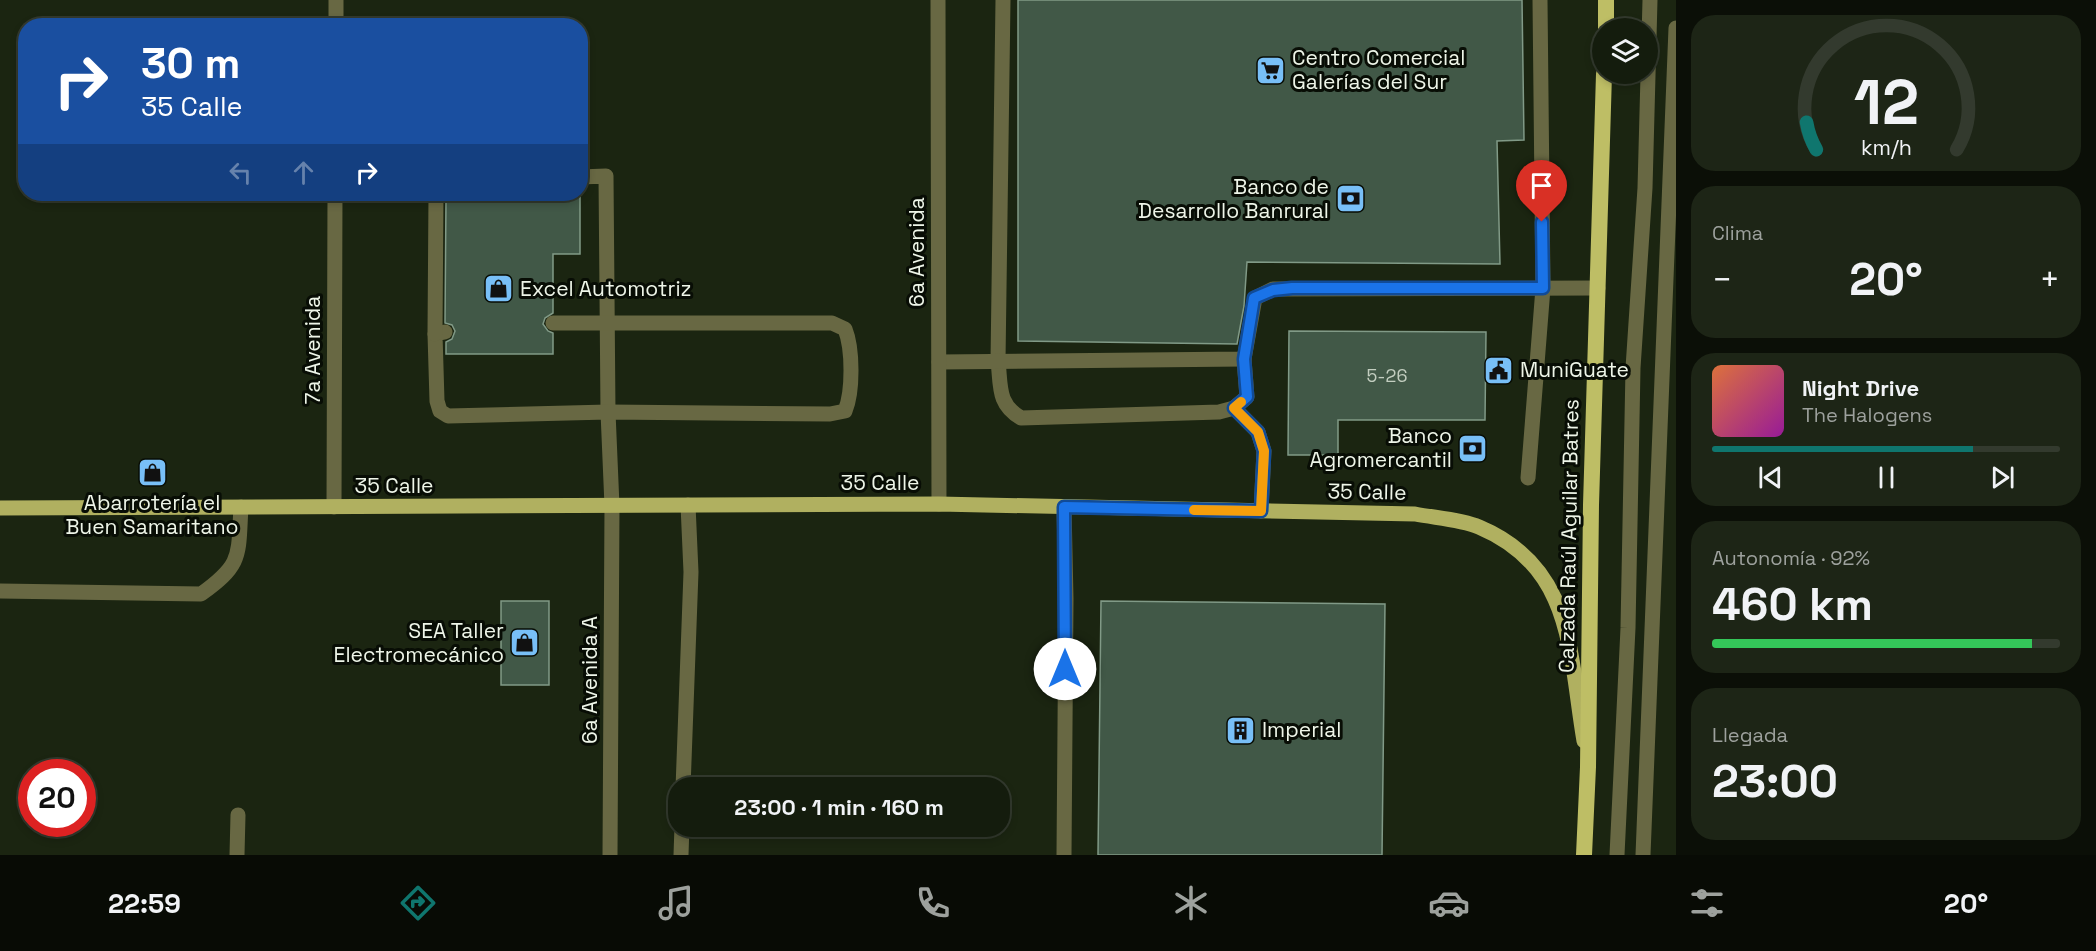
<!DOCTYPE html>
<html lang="es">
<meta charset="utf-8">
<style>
:root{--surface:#141c0d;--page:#1d2516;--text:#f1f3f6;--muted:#9da19d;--line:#333a2e;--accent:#0f766e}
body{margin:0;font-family:"Space Grotesk",sans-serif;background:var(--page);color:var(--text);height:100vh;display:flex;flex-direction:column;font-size:22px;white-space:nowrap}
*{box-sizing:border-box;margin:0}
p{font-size:20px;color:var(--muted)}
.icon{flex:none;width:33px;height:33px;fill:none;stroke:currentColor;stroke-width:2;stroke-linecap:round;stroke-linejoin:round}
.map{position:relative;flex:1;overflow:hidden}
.drawer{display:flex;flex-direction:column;gap:15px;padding:15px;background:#0b0f07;width:420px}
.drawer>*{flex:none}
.guide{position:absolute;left:18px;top:18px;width:570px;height:183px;border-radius:24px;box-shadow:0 3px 9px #0003,0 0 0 2px var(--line);background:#1a4fa0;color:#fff;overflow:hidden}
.tools{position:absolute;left:1592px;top:18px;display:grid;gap:12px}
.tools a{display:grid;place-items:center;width:66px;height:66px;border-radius:50%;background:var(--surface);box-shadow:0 3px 9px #0003,0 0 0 2px var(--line);font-size:30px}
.speed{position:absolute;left:18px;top:759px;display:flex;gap:12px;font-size:30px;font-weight:700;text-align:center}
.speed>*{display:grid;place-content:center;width:78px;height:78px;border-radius:50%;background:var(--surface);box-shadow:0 3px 9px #0003,0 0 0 2px var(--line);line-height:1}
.speed .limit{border:9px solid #d22;background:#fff;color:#111}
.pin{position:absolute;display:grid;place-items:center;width:51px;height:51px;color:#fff;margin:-62px -26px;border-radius:50% 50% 50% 0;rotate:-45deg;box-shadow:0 0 6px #0007}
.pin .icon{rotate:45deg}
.me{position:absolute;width:66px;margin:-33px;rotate:0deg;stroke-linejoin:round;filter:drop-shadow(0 0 4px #0008)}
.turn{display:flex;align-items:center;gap:21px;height:126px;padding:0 24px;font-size:27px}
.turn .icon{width:78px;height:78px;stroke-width:2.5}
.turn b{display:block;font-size:42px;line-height:51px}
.lanes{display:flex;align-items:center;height:57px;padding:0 24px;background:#0003;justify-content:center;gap:30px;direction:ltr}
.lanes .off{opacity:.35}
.big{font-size:45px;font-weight:700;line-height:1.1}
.drawer .card{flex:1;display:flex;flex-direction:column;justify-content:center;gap:9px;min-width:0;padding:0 21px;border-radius:24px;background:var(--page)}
.drawer .dial{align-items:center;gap:0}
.dial svg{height:156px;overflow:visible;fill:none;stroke:var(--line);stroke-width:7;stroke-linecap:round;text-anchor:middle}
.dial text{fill:var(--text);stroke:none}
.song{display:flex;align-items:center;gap:18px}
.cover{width:72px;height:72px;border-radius:9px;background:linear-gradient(135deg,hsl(20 70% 55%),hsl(300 70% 35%))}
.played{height:6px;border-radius:3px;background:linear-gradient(90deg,var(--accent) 75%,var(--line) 75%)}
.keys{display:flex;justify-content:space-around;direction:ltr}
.heat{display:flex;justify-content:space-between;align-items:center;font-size:33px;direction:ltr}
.charge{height:9px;border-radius:4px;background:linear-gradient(90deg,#34c759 92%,var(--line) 0)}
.trip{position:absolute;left:668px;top:777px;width:342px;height:60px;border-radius:24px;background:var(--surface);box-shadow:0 3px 9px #0003,0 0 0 2px var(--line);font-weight:700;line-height:60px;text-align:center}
.tabs{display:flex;height:96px;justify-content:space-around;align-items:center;background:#080b05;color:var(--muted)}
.tabs .icon{width:42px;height:42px}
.tabs .active{color:var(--accent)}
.tabs b{font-size:27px;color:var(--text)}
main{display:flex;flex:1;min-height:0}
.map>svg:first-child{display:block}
.building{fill:#415847;stroke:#819a87;stroke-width:1.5}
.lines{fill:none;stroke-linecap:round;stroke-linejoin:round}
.service{stroke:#686843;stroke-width:15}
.minor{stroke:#686843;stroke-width:15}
.primary{stroke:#b0b060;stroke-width:15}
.trunk{stroke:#bebe65;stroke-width:16}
.route-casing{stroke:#114b97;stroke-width:15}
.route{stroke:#1a73e8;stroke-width:10}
.slow{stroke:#f59e0b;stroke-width:10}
.labels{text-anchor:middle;stroke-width:6;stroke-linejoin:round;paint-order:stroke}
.number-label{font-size:18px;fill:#c3cec0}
.poi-label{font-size:21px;fill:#eef5e8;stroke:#080d05;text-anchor:start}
.street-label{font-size:21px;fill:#eef5e8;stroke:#080d05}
</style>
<main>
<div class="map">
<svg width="1676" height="855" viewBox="0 0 1676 855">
<rect width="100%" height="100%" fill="#1b2511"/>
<g class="building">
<path d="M1018 0H1522L1524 140 1497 141 1500 264 1247 262 1244 306 1237 344 1018 341Z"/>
<path d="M580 197V254H553V313L545 318 543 324 548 331 553 333V354H446V342L452 339 455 331 452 325 445 323 446 199Z"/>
<path d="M1289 331 1486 332 1485 420H1338V455H1288Z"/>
<rect x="501" y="601" width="48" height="84"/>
<path d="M1101 601 1385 604 1382 855H1098Z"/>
</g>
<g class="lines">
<g class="service">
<path d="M1003 0 998 361C1001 386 997 404 1021 418L1219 412 1234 408 1247 397 1244 359"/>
<path d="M580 177 606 176 608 412 612 506"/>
<path d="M445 332 435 334 437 401 440 411 448 416 608 412 830 414 845 411C853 392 853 349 845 329L832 323H553"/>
<path d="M435 334 436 194"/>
<path d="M939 362 1244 359 1255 298 1273 289 1598 288"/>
<path d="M1234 408 1258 432 1264 451 1261 511"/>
<path d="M1528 478 1543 288 1540 0"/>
<path d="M0 591 201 594C243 564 238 556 241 507"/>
<path d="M683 788 691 572 688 505"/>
<path d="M237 855 238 815"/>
<path d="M681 855 682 826"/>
<path d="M1064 855 1066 599 1064 507"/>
<path d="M1617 855 1628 628 1633 368 1645 188 1650 0"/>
<path d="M1643 855 1676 28"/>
</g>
<g class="minor">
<path d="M938 0 939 504"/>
<path d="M336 26V0"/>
<path d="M334 507 335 194"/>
<path d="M610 855 612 506"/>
</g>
<path class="primary" d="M0 508 939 504 1415 514C1435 518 1460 519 1479 527 1574 567 1569 653 1584 741"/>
<g class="trunk">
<path d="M1606 28V0"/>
<path d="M1584 855 1588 767 1591 505 1604 74"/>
</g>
</g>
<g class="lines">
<defs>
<path id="route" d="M1065 669 1064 507 1261 511 1264 451 1258 432 1234 408 1247 397 1244 359 1254 298 1273 290 1292 288H1543L1542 222"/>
</defs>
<use href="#route" class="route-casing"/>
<use href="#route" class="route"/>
<path class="slow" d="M1194 510 1261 511 1264 451 1258 432 1234 408 1241 402"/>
</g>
<defs>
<symbol id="supermarket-square" viewBox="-11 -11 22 22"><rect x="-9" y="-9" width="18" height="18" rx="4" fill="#78bff7" stroke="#080d05"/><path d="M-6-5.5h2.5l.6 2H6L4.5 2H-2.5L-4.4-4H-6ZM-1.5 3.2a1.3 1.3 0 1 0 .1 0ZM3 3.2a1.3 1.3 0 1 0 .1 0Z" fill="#111"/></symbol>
<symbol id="bank-square" viewBox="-11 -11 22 22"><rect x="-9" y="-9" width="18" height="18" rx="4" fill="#78bff7" stroke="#080d05"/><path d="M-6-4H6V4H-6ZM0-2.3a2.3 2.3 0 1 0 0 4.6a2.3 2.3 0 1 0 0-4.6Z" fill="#111"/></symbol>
<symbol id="shop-square" viewBox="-11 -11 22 22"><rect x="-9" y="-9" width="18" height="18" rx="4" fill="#78bff7" stroke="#080d05"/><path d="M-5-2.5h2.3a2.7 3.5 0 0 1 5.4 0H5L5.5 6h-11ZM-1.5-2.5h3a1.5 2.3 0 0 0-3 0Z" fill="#111"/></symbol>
<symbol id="civic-square" viewBox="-11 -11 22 22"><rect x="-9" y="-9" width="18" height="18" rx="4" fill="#78bff7" stroke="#080d05"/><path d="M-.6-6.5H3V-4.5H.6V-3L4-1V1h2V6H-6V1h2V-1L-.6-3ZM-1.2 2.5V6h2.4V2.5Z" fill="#111"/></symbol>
<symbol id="building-square" viewBox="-11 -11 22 22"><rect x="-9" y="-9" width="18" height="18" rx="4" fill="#78bff7" stroke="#080d05"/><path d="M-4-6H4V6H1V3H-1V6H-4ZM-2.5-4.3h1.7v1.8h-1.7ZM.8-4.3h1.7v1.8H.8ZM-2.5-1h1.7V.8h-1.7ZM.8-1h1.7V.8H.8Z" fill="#111"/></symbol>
</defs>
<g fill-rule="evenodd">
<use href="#supermarket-square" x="1254" y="54" width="33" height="33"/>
<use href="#bank-square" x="1334" y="182" width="33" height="33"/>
<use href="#shop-square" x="482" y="272" width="33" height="33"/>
<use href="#civic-square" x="1482" y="354" width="33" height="33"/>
<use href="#bank-square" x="1456" y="432" width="33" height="33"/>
<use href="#shop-square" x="136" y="456" width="33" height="33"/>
<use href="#shop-square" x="508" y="626" width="33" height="33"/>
<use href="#building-square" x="1224" y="714" width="33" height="33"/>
</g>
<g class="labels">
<g class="number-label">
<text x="1387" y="382">5-26</text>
</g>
<g class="poi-label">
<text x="1292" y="65">Centro Comercial<tspan x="1292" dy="24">Galerías del Sur</tspan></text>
<text x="1329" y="194" text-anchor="end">Banco de<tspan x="1329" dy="24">Desarrollo Banrural</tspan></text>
<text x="520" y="296">Excel Automotriz</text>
<text x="1520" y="377">MuniGuate</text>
<text x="1452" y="443" text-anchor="end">Banco<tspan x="1452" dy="24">Agromercantil</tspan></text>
<text x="152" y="510" text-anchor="middle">Abarrotería el<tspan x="152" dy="24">Buen Samaritano</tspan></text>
<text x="504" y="638" text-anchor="end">SEA Taller<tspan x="504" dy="24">Electromecánico</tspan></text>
<text x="1262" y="737">Imperial</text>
</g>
<g class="street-label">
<text transform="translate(917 252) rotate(-90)" y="7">6a Avenida</text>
<text transform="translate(313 350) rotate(-90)" y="7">7a Avenida</text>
<text x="880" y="490">35 Calle</text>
<text x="394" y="493">35 Calle</text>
<text transform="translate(1367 492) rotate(1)" y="7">35 Calle</text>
<text transform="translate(1569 536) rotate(-89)" y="7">Calzada Raúl Aguilar Batres</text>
<text transform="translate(590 680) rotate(-90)" y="7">6a Avenida A</text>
</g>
</g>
</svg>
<div class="tools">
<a><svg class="icon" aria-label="layers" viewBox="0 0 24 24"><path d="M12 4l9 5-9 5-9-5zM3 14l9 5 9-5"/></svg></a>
</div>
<div class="speed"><div class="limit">20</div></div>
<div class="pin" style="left:1542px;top:222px;background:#d93025"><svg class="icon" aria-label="arrive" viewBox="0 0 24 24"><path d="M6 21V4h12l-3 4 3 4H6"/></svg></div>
<svg class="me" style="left:1065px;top:669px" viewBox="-20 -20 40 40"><circle r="19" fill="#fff"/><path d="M0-13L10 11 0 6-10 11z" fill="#1a73e8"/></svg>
<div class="trip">23:00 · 1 min · 160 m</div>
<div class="guide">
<div class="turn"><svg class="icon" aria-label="right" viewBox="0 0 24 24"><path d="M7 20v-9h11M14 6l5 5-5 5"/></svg><div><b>30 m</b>35 Calle</div></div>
<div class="lanes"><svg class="icon off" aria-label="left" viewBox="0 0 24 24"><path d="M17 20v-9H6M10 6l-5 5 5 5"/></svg><svg class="icon off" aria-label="ahead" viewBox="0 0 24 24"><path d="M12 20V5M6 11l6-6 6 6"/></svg><svg class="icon" aria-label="right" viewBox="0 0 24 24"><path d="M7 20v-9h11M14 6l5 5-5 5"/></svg></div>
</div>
</div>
<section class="drawer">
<div class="card dial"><svg viewBox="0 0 100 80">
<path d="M14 69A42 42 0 1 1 86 69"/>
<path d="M14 69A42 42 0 0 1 9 55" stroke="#0f766e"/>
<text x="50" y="56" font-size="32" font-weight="700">12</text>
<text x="50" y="72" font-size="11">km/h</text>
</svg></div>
<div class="card"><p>Clima</p>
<div class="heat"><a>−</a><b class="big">20°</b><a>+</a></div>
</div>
<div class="card">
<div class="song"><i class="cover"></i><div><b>Night Drive</b><p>The Halogens</p></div></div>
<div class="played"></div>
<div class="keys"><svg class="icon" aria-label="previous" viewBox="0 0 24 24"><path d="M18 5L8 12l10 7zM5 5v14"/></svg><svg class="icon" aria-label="pause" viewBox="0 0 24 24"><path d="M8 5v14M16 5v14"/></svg><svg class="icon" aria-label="next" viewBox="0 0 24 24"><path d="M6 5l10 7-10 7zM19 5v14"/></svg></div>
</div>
<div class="card"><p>Autonomía · 92%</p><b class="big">460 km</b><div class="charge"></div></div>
<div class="card"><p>Llegada</p><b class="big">23:00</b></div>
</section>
</main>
<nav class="tabs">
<b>22:59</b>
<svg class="icon active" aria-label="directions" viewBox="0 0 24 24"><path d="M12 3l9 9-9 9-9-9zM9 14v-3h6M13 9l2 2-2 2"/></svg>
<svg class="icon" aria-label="music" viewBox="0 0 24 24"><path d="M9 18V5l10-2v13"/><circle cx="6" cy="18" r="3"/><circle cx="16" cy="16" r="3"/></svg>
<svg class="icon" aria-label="phone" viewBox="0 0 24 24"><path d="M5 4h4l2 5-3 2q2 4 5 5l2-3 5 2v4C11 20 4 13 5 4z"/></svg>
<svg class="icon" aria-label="climate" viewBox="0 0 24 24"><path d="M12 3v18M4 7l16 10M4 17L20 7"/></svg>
<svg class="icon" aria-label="car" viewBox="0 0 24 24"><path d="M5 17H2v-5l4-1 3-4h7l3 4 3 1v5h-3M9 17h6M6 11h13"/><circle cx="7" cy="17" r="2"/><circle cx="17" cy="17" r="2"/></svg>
<svg class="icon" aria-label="filters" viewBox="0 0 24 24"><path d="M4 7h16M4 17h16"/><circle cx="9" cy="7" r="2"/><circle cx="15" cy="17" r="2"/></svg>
<b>20°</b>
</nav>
